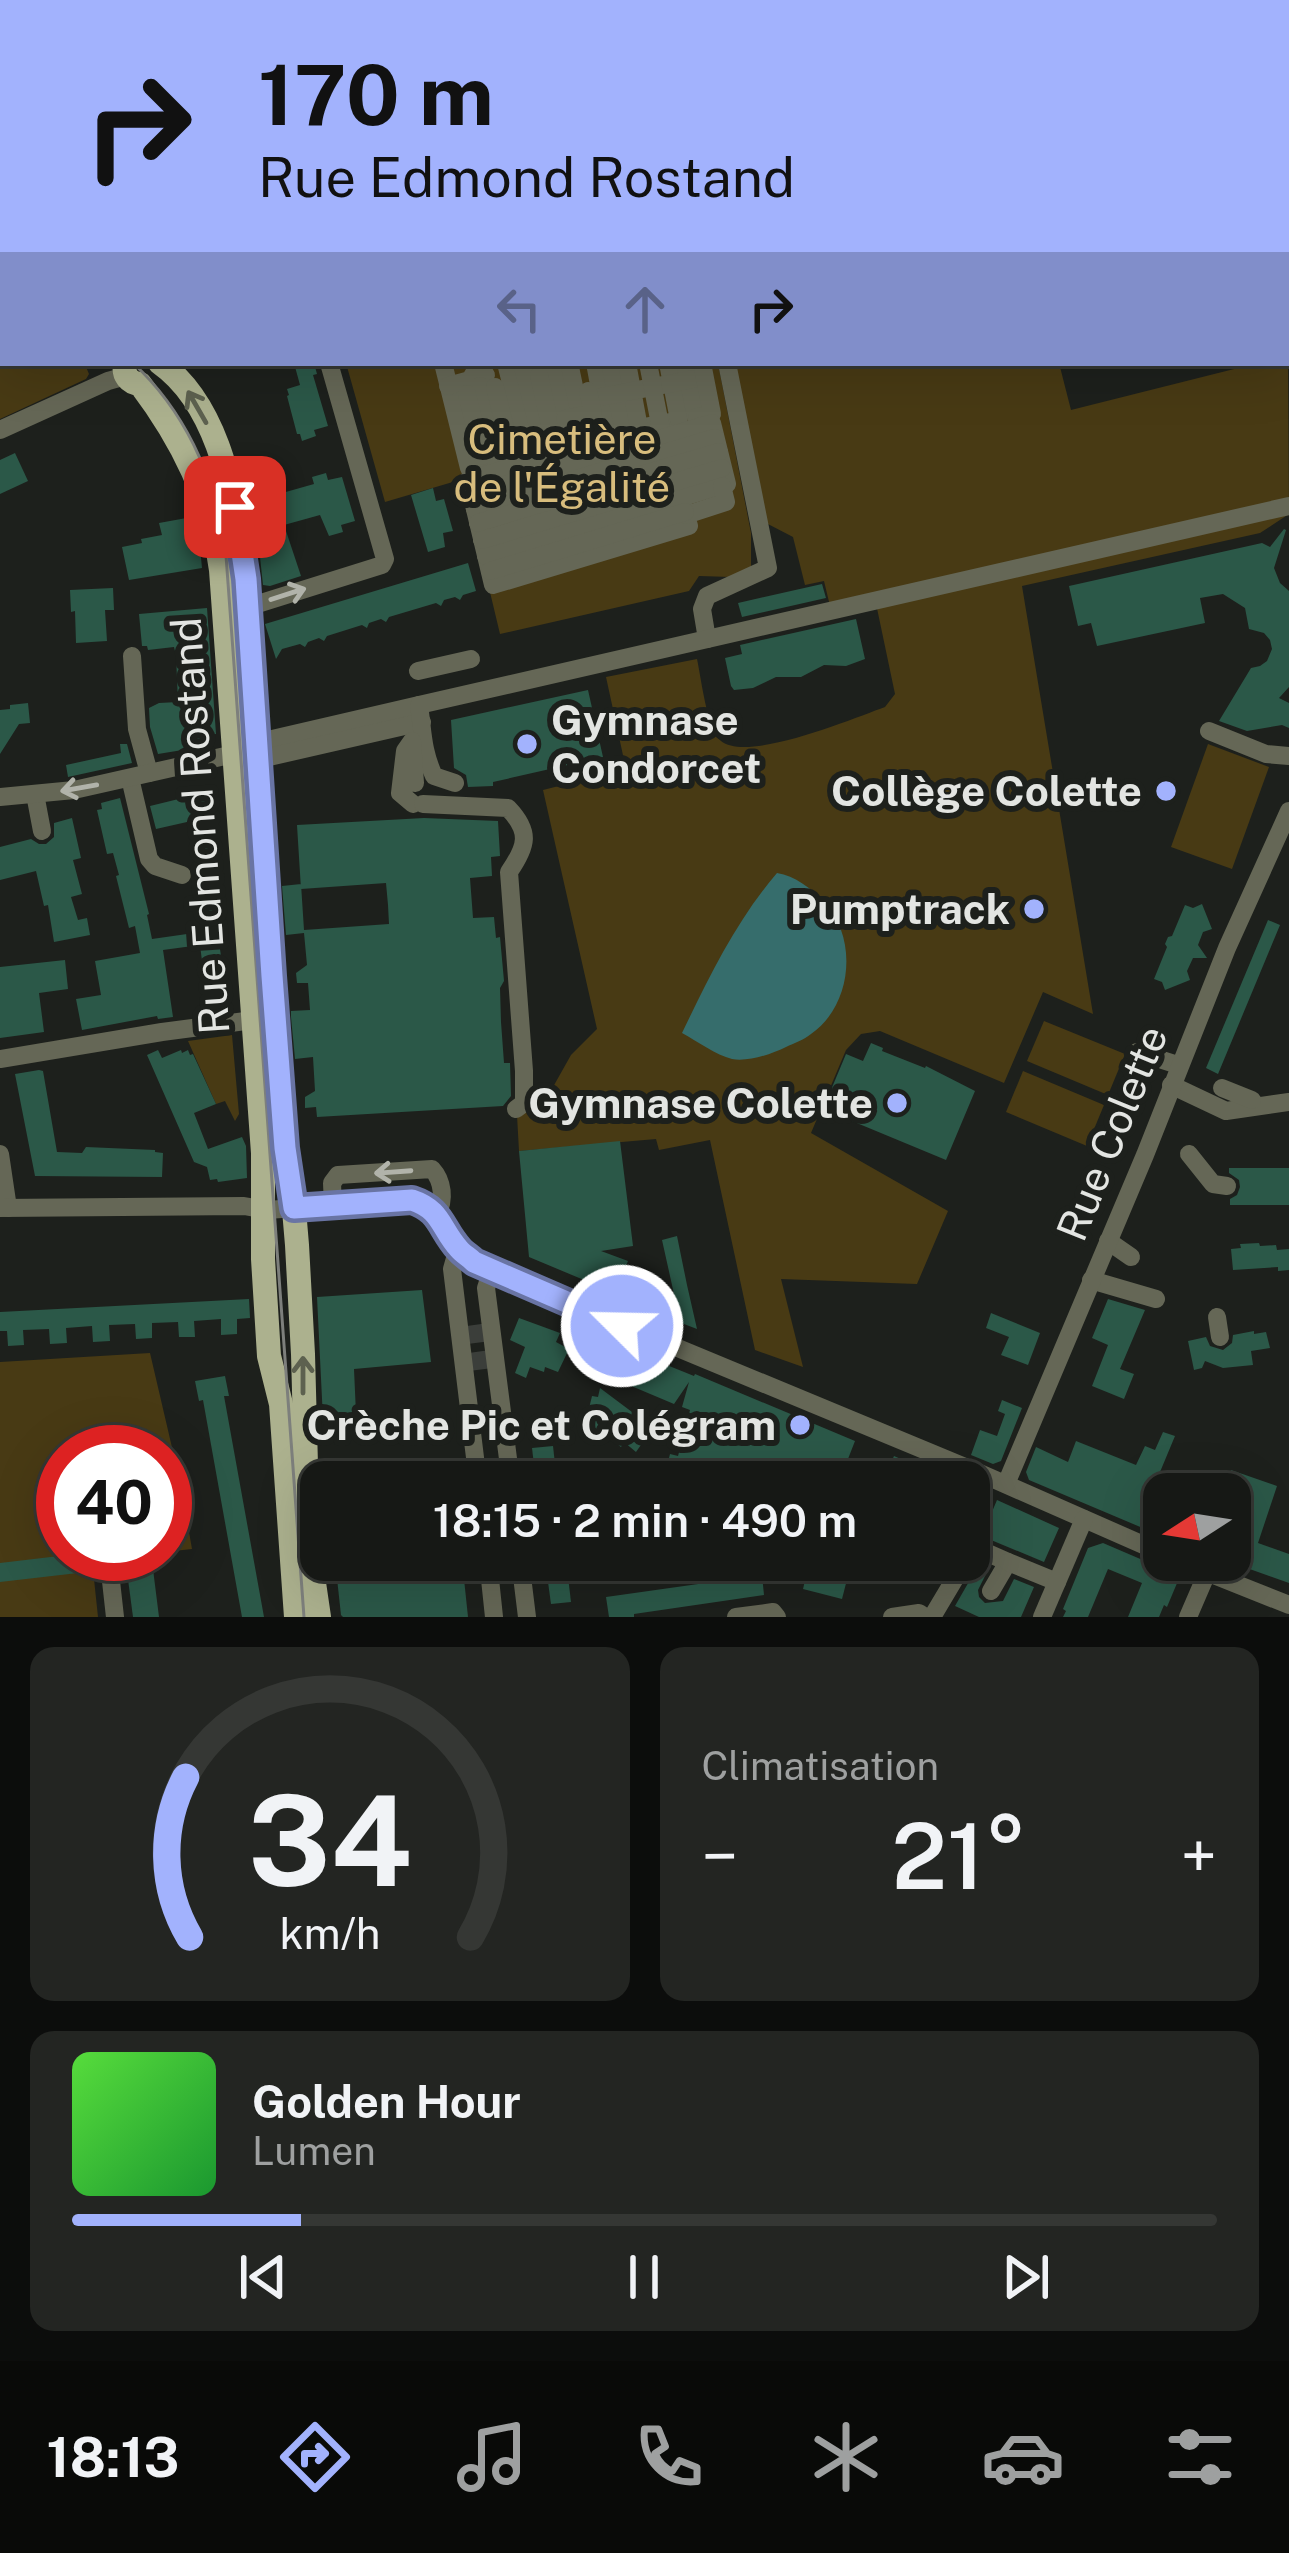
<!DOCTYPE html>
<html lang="fr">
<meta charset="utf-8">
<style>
:root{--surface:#161815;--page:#232522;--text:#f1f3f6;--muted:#9ea0a0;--line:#353734;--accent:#a2b2fd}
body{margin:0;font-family:"Public Sans",sans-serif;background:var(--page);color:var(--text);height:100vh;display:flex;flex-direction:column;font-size:45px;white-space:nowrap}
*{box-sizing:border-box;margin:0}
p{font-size:39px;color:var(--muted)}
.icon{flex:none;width:66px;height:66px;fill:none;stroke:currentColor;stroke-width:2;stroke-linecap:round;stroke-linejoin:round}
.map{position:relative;height:1617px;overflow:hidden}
.panel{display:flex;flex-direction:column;gap:30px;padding:30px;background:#0c0d0c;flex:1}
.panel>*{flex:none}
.banner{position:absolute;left:0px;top:0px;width:1290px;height:366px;box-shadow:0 12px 48px #0002,0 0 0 3px var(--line);background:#a2b2fd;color:#111;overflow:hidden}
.needle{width:78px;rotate:258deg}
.tools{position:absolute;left:1143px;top:1473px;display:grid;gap:24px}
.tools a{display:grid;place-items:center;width:108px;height:108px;border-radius:24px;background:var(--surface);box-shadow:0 12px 48px #0002,0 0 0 3px var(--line);font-size:60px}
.speed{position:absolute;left:36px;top:1425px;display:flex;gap:24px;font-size:60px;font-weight:700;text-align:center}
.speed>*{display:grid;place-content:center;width:156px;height:156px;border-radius:50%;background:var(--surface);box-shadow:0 12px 48px #0002,0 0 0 3px var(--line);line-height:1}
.speed .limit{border:18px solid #d22;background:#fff;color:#111}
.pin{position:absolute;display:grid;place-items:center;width:102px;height:102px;color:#fff;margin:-51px;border-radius:24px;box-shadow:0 6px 18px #0006}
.me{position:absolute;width:132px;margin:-66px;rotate:293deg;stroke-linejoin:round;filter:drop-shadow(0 0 9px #0008)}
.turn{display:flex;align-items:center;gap:42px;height:252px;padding:0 60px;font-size:54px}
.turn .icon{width:156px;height:156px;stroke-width:2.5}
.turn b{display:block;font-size:84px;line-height:102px}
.lanes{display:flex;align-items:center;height:114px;padding:0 60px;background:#0003;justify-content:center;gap:60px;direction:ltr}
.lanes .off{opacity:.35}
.big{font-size:90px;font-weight:600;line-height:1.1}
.panel .widget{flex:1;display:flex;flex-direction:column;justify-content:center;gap:18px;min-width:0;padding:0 42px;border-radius:24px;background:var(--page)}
.panel .dial{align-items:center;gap:0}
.dial svg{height:312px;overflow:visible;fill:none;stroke:var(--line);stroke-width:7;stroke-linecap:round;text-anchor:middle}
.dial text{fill:var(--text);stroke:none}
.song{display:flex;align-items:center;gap:36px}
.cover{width:144px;height:144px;border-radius:18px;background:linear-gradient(135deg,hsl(110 70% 55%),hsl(130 70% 35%))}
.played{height:12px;border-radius:6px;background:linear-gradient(90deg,var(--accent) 20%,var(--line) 20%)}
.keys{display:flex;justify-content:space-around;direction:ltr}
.heat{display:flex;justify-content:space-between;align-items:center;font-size:66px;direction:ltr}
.panel .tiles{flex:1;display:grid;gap:30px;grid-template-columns:1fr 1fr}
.widget:last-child{grid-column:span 2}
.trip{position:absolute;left:300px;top:1461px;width:690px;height:120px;border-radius:24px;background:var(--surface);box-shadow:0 12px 48px #0002,0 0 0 3px var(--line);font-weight:600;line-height:120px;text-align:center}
.menu{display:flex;height:192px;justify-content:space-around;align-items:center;background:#090a08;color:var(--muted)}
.menu .icon{width:84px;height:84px}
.menu .active{color:var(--accent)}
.menu b{font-size:54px;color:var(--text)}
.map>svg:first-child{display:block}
.green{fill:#483a14}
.water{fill:#366d6c}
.building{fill:#2b5848}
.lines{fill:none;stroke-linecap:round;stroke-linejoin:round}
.minor-tunnel{stroke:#3b3e3a;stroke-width:18;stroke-dasharray:18 9;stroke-linecap:butt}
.minor{stroke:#656756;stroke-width:18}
.major{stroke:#acb18e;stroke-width:24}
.tram{stroke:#7d7f7c;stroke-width:3}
.oneway{stroke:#5d614f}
.oneway2{stroke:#b1b3aa}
.route-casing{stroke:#6974a4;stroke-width:30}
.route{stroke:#a2b2fd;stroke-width:21}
.poi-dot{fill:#a2b2fd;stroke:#1d201c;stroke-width:4.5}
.labels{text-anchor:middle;stroke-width:12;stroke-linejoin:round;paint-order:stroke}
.park-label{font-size:42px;fill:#d8bd7d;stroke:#1d201c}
.poi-label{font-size:42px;font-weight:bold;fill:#e3e5e2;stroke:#1d201c;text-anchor:end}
.street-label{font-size:42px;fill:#e3e5e2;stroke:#1d201c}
</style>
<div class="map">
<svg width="1289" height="1617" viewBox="0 0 1289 1617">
<rect width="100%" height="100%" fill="#1d201c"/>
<g class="green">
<path d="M0 314 3 316V363H80L86 367 89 374 86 379 0 419Z"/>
<path d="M1288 355 1289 514 1260 533 1022 586 1093 1014 1043 992 1004 1083 880 1031 861 1034 846 1050 811 1133 948 1211 917 1284 781 1279 803 1367 755 1350 710 1140 659 1150 656 1139 519 1151 517 1115 553 1087 571 1055 597 1029 543 790 626 769 606 677 697 659C701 677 707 730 721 741 748 763 854 718 885 707L895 694 874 594 830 606 824 581 805 585 793 537 766 523 735 363H1059L1071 410 1258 363H1287Z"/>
<path d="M346 363H718L751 533V569L731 577 699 576 689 591 500 634 463 479 385 502Z"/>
<path d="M1208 744 1269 767 1232 869 1171 847Z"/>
<path d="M1044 1021 1125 1054 1108 1095 1027 1061Z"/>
<path d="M232 1035 239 1114 235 1121 225 1101 216 1104 188 1041Z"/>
<path d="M1023 1071 1104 1105 1087 1146 1006 1112Z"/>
<path d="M150 1353 181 1486 192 1549 165 1552V1452H63V1554H144L92 1560 98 1617H0V1362Z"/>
</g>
<path class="water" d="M777 873C795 876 811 888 824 902 858 937 853 1005 811 1034 804 1040 794 1043 786 1047 772 1054 748 1062 732 1059 716 1055 697 1041 682 1033 709 977 736 921 777 873Z"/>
<g class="building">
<path d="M294 363H314L317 374 313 375 328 426 314 430 316 436 302 441 300 434H297L287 396 289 395 287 389 300 385Z"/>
<path d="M15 453 28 481 0 494V460Z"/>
<path d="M326 473 328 480 342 477 355 521 341 525 343 532 329 536 320 515 284 525 301 576 270 586 263 585 254 501 314 484 312 477Z"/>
<path d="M433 488 436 501 444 499 453 531 443 533 445 547 428 552 411 495Z"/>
<path d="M192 517 200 547 202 568 129 580 122 547 142 543 141 539 162 535 159 523Z"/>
<path d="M1284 529 1286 530 1274 568 1280 583 1289 591V687L1279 698 1289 703V728L1282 725 1247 731 1219 721 1251 668 1260 666 1267 661 1272 649 1270 640 1264 633 1249 629 1245 608 1223 594 1200 598 1205 623 1097 646 1091 623 1078 626 1069 586 1262 543 1270 547Z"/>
<path d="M468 563 476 591 463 595 460 600 455 597 444 600 441 606 436 603 389 617 386 622 381 619 369 623 367 628 362 625 327 636 324 641 319 638 308 642 305 647 300 644 282 649 276 659 265 624Z"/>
<path d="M822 584 826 598 742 617 738 603Z"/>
<path d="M113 588 114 610H105L107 641 76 643 75 611 71 612 70 590Z"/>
<path d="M207 608 216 734 206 735 207 746 158 754 150 727 149 708 159 703 178 702 176 655 174 647 148 650 147 646H142L139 614Z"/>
<path d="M856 619 865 659 846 666 824 665 801 677H776L753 688 734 690 731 686 725 658 742 654 740 645Z"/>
<path d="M588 690 603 757 493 782V786L468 787 466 775 454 768 451 720Z"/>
<path d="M28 703 30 723 19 724 0 754V710L10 709V705Z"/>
<path d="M120 744H127L132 763 68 777 66 765 121 753Z"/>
<path d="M195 795V799L208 797 216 808 224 918 218 919 221 942H219L227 998 207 1001 200 945 163 950 173 1017 158 1019 157 1016 82 1030 76 999 101 995 95 961 140 953 135 926 129 928 116 876 119 875 113 853 107 854 97 810 102 809 101 803 120 798 149 914 147 915 152 939 201 932 193 827H188L187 822 156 829 150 806Z"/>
<path d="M72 818 81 858 73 860 82 894 71 897 78 920 87 918 90 935 54 942 48 905 44 906 36 871 0 880V847L31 839 39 844H46L54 837V823Z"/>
<path d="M424 818 498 821 500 856 491 857 492 876 470 878 473 918 494 917 496 938 500 937 504 981 500 988 501 1022 504 1063H510L511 1096 503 1106 317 1117 316 1107 305 1108V1097L315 1091 313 1057 295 1059 291 1017V1011L310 1010 308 983H297L296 973 307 965 304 933 286 935 282 886 301 884 304 930 389 924 388 905 386 883 301 889 297 825Z"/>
<path d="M1202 904 1212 929 1203 932 1198 945 1207 958H1193L1187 971 1190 980 1165 990 1162 982 1154 979 1167 947 1165 944 1168 937 1172 936 1185 905 1193 908Z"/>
<path d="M1268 920 1280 925 1218 1074 1206 1068Z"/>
<path d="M65 960 68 989 39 993 44 1032 0 1038V967Z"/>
<path d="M871 1043 883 1048 882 1051 925 1068 926 1066 975 1091 946 1160 823 1109 846 1054 863 1061Z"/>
<path d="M158 1050 162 1058 181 1050 182 1053 188 1050 190 1055 193 1054 216 1104 194 1113 208 1149 242 1137 246 1146 247 1178 218 1182 217 1179 210 1180 207 1167 194 1162 147 1055Z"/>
<path d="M39 1070 43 1071 57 1152 82 1153 86 1147 155 1150V1152L163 1153 162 1177 35 1176 15 1074Z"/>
<path d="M620 1141 633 1246 601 1251 628 1261 615 1293 529 1257 519 1151Z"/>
<path d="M1229 1168H1289V1205H1230V1199L1237 1195 1240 1187 1239 1180 1229 1173Z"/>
<path d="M677 1236 687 1285 697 1329 655 1313 652 1298 674 1294 662 1240Z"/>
<path d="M1259 1243 1260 1246 1276 1245 1277 1250 1289 1249V1270L1278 1271V1267L1233 1270 1231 1249 1241 1248 1240 1244Z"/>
<path d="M422 1290 431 1362 354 1369 356 1414 323 1419 317 1297Z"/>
<path d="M249 1299 250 1318 237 1319V1334L221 1335V1319L194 1321 195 1337H179L178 1322 152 1323V1338L136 1339 135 1324 109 1325 110 1341 93 1342 92 1326 66 1328 67 1343 50 1344 49 1329 23 1330 24 1345 8 1346 7 1331H0V1312Z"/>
<path d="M1108 1299 1145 1310 1120 1369 1134 1374 1124 1399 1092 1386 1108 1345 1092 1338Z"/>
<path d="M991 1313 1040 1333 1028 1365 1001 1355 1009 1337 986 1328Z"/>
<path d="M519 1318 560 1333 556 1342 569 1349 558 1372 545 1367 544 1372 530 1367 526 1378 515 1373 525 1347 510 1340Z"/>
<path d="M1254 1331V1334L1266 1332 1270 1348 1251 1351 1253 1365 1223 1368 1205 1361 1202 1368 1194 1370 1188 1341 1206 1337 1210 1346 1223 1350 1232 1343 1233 1335Z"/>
<path d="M605 1340 694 1376 695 1374 855 1441 839 1482 813 1474 803 1462 798 1472 780 1465 773 1482H663L670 1454 678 1456 690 1410 682 1407 689 1382 674 1404 598 1372Z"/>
<path d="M225 1376 229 1396H224L264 1617H242L203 1400 199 1401 195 1381Z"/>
<path d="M600 1388 656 1430 646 1445 643 1442 636 1452 624 1442 621 1447 586 1421 592 1396 598 1397Z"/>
<path d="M1002 1400 1022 1408 1001 1461 993 1464 971 1455 980 1430 997 1436 1005 1414 998 1411Z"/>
<path d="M1163 1432 1175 1436 1160 1472 1170 1476 1160 1499 1164 1501V1537L1029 1480 1026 1472 1036 1447 1068 1462 1076 1441 1136 1465 1145 1446 1155 1450Z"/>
<path d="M553 1446 557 1482H536L532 1448Z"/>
<path d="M894 1456 931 1472 926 1482H883Z"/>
<path d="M449 1459 453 1482H330L328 1471Z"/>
<path d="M1231 1470 1277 1486 1258 1543 1289 1554V1583L1230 1562V1494H1222Z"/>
<path d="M997 1500 1059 1528 1044 1562 979 1535H969V1519L986 1526Z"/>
<path d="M1103 1543 1180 1576 1167 1607 1164 1605 1159 1617H1128L1142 1583 1108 1569 1088 1617H1063L1066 1611 1063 1609 1088 1548Z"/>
<path d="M76 1554 78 1573 0 1582V1563Z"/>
<path d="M335 1560H462L468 1617H343L341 1615Z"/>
<path d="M545 1560H566L571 1602 551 1604Z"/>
<path d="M810 1560H852L842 1599 803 1589Z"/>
<path d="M152 1561 159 1617H133L126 1564Z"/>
<path d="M979 1564 989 1568 978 1590 979 1597 985 1603 1003 1601 1014 1579 1034 1587 1021 1617H979L955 1606Z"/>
<path d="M762 1575 764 1595 634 1614V1617H609L606 1597Z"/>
</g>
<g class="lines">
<path class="minor-tunnel" d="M474 1325 480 1370"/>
<g class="minor">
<path d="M154 0 155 3"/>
<path d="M826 0 827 3"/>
<path d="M960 0 961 3"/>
<path d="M1280 3 1289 1"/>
<path d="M1287 20 1289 19"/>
<path d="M1287 274 1289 281"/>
<path d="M443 363 469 468 490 462"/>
<path d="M506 363 528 451"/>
<path d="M522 363 543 446"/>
<path d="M595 363 608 434 670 422"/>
<path d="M610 363 624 431"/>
<path d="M627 363 639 428"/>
<path d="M668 363 679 420"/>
<path d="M685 363 696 417"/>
<path d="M552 365 569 438"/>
<path d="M570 367 580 415"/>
<path d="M539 375 552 434"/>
<path d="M448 386 470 380 480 386 486 375 476 370 470 380"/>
<path d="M480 386 498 460"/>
<path d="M495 387 510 448"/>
<path d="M467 394 482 456"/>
<path d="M601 397 704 377"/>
<path d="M697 417 712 414 702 363"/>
<path d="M565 419 593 413 588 391"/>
<path d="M0 430 108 381 126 376"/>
<path d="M616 451 612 438 468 480 493 585 689 526 660 424 648 363"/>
<path d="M471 495 712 423 727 484 486 556"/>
<path d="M475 509 715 438"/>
<path d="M686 515 726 502 722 486"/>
<path d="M478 523 719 452"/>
<path d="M482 540 722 468"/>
<path d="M490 571 685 512"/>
<path d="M248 607 382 565 385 559 329 363"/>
<path d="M707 639 702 609 707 596 768 568 727 363"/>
<path d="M132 656 137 729 149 773"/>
<path d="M418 671 471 659"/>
<path d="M1209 731 1266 754 1289 756"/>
<path d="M255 743 419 705"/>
<path d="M256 760 422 722"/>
<path d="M130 778 149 859 155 866 182 875"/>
<path d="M455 783 434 776C422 750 423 732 419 705L1289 506"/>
<path d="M35 794 42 831"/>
<path d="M0 797 74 790 234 754"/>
<path d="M413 804 400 793 405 751 412 741 415 783"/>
<path d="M423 804 508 808C531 832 527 846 509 872L524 1071V1103L516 1109"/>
<path d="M1137 1052 1178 1065"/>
<path d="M0 1059 162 1032 253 1020"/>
<path d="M1171 1085 1226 1111 1289 1102"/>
<path d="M1222 1088 1252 1100"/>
<path d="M0 1154 8 1208"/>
<path d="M1189 1154 1213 1184 1227 1186"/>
<path d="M333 1207 332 1183 338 1175 432 1169C443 1181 445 1200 437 1214"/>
<path d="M0 1208 244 1206 267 1210 412 1200 437 1214 458 1248 474 1262 509 1278 982 1474 1164 1554"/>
<path d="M1108 1241 1131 1257"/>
<path d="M458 1248 452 1269 478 1482"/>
<path d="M492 1270 486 1288 511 1482"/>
<path d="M1091 1280 1156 1299"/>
<path d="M1217 1317 1220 1337"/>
<path d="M1006 1484 1145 1155 1227 948 1289 811"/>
<path d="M969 1555 974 1547 1008 1562 991 1591"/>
<path d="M488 1560 494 1617"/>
<path d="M520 1560 527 1617"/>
<path d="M1176 1560 1289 1605"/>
<path d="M1008 1562 1057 1582"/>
<path d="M110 1572 115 1617"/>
<path d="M736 1617 773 1612 777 1617"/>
<path d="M892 1617 919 1613 925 1617"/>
<path d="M932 1617 966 1560"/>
<path d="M1042 1617 1084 1519"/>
<path d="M1188 1617 1207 1573"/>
</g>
<g class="major">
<path d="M0 239 3 240"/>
<path d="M0 295 3 297"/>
<path d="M160 363C215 402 231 483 242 545L275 1018 285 1148 292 1186 297 1245 303 1354 306 1465 313 1576 319 1617"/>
<path d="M125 365C123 375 129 383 140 384 183 441 211 498 221 570L263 1153V1259L269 1356 281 1404 296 1617"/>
</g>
<g class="tram">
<path d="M0 275 3 277"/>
<path d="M133 363C184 410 213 474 225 542L304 1617"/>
</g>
</g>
<defs><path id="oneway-shaft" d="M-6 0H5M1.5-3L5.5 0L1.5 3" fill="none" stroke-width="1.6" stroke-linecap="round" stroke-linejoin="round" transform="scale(3)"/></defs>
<g class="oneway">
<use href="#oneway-shaft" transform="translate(197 407) rotate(-120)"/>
<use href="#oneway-shaft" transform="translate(303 1375) rotate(-90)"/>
</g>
<g class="oneway2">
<use href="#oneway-shaft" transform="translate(288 594) rotate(-18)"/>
<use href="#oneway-shaft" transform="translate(79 788) rotate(170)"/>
<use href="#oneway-shaft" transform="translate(393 1172) rotate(176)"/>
</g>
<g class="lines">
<defs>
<path id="route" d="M235 507 246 579 272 976 285 1148 294 1208 412 1200C442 1210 440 1228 459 1249 463 1254 469 1257 474 1262L622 1326"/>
</defs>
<use href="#route" class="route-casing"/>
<use href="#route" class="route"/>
</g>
<g class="poi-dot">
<circle cx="527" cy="744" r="12"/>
<circle cx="1166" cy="791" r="12"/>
<circle cx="1034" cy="909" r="12"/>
<circle cx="897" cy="1103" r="12"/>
<circle cx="800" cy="1425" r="12"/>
</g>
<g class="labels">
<g class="park-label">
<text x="562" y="454">Cimetière<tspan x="562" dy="48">de l'Égalité</tspan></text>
</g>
<g class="poi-label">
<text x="551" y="735" text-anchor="start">Gymnase<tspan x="551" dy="48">Condorcet</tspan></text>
<text x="1142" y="806">Collège Colette</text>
<text x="1010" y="924">Pumptrack</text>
<text x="873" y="1118">Gymnase Colette</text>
<text x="776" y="1440">Crèche Pic et Colégram</text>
</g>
<g class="street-label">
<text transform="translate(200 826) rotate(-94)" y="15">Rue Edmond Rostand</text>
<text transform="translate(1112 1133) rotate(-68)" y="15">Rue Colette</text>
</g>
</g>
</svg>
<div class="tools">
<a><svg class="needle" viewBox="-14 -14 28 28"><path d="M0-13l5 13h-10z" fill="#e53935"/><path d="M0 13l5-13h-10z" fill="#9ea0a0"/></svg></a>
</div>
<div class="speed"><div class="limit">40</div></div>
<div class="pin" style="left:235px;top:507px;background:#d93025"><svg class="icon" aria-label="arrive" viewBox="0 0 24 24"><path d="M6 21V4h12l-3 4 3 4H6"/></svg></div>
<svg class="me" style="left:622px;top:1326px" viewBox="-20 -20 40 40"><circle r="17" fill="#a2b2fd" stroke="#fff" stroke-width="3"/><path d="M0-11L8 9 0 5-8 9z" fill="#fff"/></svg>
<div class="trip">18:15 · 2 min · 490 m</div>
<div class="banner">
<div class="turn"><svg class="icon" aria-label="right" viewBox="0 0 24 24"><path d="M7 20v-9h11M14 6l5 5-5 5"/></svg><div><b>170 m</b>Rue Edmond Rostand</div></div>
<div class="lanes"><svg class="icon off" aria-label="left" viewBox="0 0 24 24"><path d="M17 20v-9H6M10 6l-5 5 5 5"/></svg><svg class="icon off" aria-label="ahead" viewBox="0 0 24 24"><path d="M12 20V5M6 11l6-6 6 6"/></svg><svg class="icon" aria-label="right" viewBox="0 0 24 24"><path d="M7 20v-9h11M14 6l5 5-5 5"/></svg></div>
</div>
</div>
<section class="panel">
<div class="tiles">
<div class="widget dial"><svg viewBox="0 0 100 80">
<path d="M14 69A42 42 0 1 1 86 69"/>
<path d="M14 69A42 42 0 0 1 13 28" stroke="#a2b2fd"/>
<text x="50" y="56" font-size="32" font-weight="700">34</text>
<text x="50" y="72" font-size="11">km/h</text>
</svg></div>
<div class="widget"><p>Climatisation</p>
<div class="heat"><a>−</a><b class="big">21°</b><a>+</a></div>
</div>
<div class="widget">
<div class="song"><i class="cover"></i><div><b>Golden Hour</b><p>Lumen</p></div></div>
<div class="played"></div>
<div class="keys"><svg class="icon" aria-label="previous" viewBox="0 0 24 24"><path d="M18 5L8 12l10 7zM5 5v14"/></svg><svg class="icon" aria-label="pause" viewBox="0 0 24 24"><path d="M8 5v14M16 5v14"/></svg><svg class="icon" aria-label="next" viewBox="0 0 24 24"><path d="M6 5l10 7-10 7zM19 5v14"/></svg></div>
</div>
</div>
</section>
<nav class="menu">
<b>18:13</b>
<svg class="icon active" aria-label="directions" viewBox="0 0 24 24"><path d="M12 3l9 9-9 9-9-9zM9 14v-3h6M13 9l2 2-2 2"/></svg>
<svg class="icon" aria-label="music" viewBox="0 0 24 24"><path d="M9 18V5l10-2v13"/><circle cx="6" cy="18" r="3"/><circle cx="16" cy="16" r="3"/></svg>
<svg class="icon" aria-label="phone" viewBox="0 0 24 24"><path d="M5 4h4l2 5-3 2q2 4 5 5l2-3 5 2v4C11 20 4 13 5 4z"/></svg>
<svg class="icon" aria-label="climate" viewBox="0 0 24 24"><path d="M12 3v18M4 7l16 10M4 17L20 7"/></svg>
<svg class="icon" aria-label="car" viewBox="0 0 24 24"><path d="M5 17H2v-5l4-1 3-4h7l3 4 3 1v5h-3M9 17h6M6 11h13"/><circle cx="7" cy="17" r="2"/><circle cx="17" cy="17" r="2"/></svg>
<svg class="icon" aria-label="filters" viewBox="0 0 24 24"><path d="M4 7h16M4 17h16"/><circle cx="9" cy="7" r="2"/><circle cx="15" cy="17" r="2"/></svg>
</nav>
